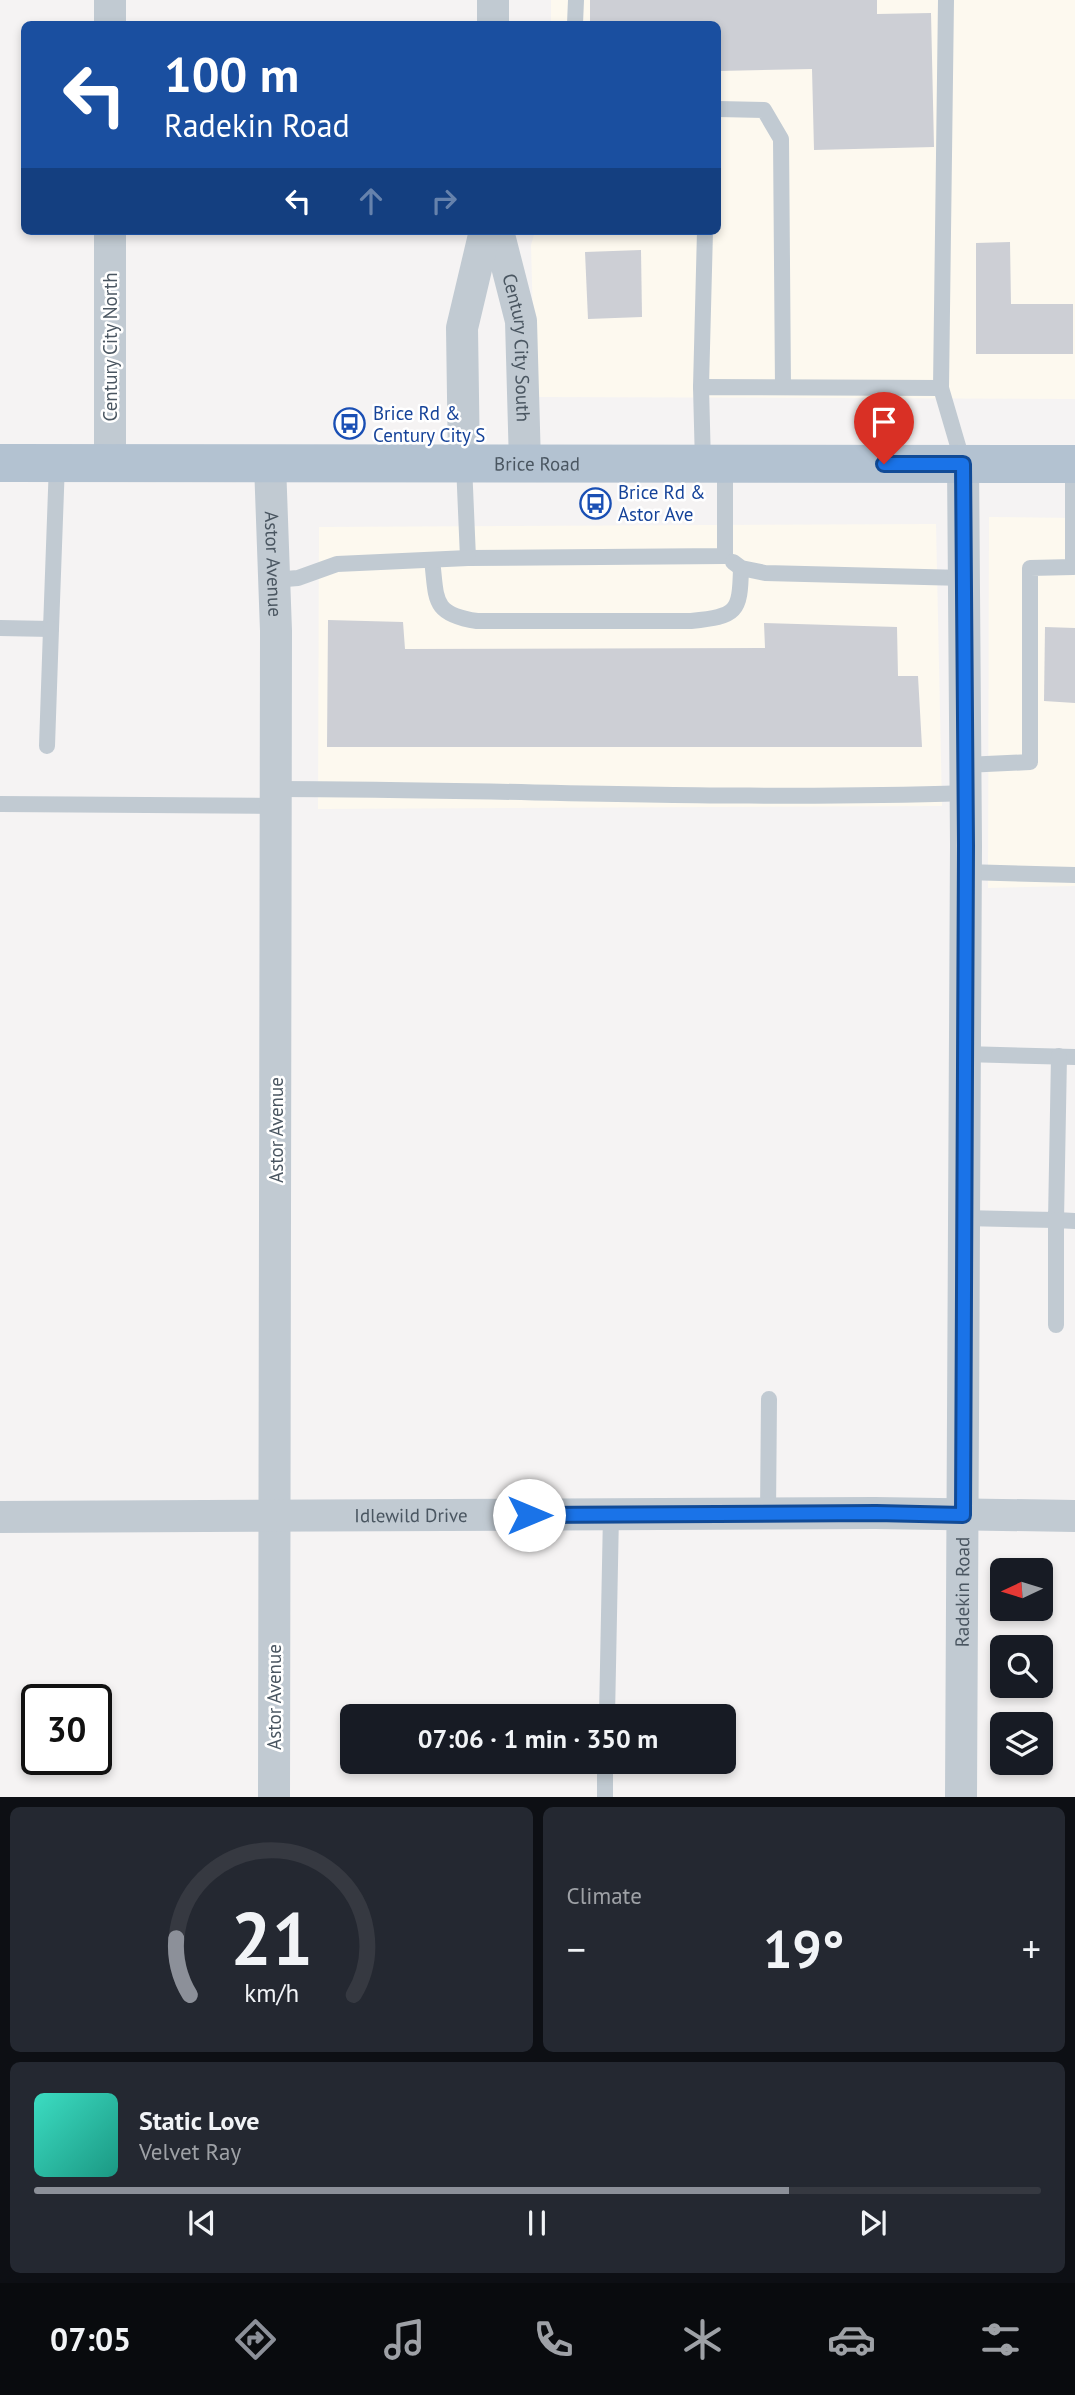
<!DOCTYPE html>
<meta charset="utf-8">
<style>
:root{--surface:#171b24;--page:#242831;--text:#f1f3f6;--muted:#9ea1a6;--line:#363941;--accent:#8c9099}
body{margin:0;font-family:"PT Sans",sans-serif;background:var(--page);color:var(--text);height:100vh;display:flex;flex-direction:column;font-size:26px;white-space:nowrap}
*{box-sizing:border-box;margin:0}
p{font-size:23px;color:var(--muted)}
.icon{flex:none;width:38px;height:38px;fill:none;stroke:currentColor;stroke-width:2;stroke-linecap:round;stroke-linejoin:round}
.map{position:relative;height:1797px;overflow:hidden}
.sheet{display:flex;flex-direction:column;gap:10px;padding:10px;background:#0d0f14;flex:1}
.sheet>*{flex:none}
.banner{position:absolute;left:21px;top:21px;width:700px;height:214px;border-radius:10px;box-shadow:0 4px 10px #0003;background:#1a4fa0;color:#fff;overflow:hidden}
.needle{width:46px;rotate:266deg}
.buttons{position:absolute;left:990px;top:1558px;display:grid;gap:14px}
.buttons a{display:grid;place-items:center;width:63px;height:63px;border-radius:10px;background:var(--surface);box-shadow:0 4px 10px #0003;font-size:35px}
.speed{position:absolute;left:21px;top:1684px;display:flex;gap:14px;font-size:35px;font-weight:700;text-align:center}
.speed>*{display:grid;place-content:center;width:91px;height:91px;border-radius:50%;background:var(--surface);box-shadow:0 4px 10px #0003;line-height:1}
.speed .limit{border:4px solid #111;border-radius:10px;background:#fff;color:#111}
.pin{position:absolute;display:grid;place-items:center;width:60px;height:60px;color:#fff;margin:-72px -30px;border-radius:50% 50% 50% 0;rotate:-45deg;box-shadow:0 0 7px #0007}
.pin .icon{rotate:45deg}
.me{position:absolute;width:77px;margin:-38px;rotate:90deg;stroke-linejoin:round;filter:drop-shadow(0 0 5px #0008)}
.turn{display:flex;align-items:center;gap:24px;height:147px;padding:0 28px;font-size:32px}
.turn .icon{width:91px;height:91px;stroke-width:2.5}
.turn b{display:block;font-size:49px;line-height:60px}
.lanes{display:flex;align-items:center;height:66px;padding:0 28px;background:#0003;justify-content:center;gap:35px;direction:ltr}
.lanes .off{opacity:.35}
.big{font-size:52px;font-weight:700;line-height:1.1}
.sheet .card{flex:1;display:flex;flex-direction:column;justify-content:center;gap:10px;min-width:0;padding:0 24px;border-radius:10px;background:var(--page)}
.sheet .dial{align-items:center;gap:0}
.dial svg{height:182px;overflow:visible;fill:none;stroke:var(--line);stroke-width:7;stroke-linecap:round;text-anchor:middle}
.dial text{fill:var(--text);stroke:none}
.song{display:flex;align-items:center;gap:21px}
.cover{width:84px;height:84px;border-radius:10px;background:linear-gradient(135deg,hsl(170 70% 55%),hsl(170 70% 35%))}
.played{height:7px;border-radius:4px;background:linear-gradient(90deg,var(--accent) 75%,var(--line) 75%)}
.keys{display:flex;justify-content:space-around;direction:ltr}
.heat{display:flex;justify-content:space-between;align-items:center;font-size:38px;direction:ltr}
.sheet .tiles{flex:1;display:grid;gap:10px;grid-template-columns:1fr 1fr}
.card:last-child{grid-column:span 2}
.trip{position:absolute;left:340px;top:1704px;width:396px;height:70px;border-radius:10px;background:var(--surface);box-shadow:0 4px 10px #0003;font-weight:700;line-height:70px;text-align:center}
.tabs{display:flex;height:112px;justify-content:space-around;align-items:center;background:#090b0e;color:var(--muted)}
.tabs .icon{width:49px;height:49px}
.tabs .active{color:var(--accent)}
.tabs b{font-size:32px;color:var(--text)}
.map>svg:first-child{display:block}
.commercial{fill:#fdf9ef}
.building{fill:#cdcfd5}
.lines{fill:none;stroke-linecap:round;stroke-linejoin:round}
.lane{stroke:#c1cad2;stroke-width:16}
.street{stroke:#c1cad2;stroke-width:32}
.primary{stroke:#b3c2d1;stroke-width:38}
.route-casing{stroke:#114b97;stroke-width:18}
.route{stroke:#1a73e8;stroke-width:12}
.labels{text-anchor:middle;stroke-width:5;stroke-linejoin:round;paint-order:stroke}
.street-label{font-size:19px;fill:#4a5661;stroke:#fff}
.transit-label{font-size:19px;fill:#164399;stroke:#fff;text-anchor:start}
</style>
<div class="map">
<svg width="1075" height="1797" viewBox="0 0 1075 1797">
<rect width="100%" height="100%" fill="#f5f3f3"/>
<g class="commercial">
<path d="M551 0H1075V399L535 397 531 245 535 231H718V24H551Z"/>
<path d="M989 517 1075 518V886L988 888Z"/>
<path d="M936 524 942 806 318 809 319 527Z"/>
</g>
<g class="building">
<path d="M590 0H877V14L931 13 934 147 814 150 812 69 718 71V24H590Z"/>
<path d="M1010 242 1011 304H1073V354H976V243Z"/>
<path d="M641 250 642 317 588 319 585 252Z"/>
<path d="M328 620 403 622 405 649 765 648 764 623 897 627 898 676H918L922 747H327Z"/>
<path d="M1045 627 1075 628V703L1044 701Z"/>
</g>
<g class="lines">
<g class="lane">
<path d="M946 0 941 388 963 463"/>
<path d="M575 24 576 0"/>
<path d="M718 109 764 110 781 139 783 387"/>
<path d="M701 387 705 231"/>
<path d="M464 464 468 558 725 556V464"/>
<path d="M703 464 701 387 941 388"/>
<path d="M432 560C437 599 431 614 477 621H691C737 616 740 613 741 568"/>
<path d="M733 562 741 568 765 573 964 578"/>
<path d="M273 580 298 578 337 564 468 558"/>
<path d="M0 628 51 629 57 463"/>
<path d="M47 746 51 629"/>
<path d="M965 765 1030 762V568L1073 567V464"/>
<path d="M276 789C506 789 735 801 965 793"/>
<path d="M0 804 276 806"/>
<path d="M965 872 1075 875"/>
<path d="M964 1054 1075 1057"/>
<path d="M963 1218 1056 1220 1059 1056"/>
<path d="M1056 1325V1220L1075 1221"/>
<path d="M768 1513 769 1399"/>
<path d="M607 1717 611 1514"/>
<path d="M605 1797V1762"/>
</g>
<g class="street">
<path d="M110 24V0"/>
<path d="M493 24V0"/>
<path d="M110 231V463"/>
<path id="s1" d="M498 231 521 321 525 464"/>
<path id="s2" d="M270 464 276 631 274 1797"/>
<path d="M464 464 462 328 485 231"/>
<path id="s3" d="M0 1517 875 1513 1075 1516"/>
<path id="s4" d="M961 1797 966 845 963 464"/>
</g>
<path class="primary" id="s5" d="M0 463 1075 464"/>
</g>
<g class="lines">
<defs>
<path id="route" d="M529 1515 876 1513 963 1515 966 845 963 464H884"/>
</defs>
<use href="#route" class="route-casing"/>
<use href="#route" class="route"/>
</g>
<defs>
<symbol id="bus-ring" viewBox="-11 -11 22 22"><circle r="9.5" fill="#fff" stroke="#1a4fb4" stroke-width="1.5"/><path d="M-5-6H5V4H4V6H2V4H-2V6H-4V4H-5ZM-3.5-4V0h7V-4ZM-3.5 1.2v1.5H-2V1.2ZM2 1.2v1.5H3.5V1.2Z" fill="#1a4fb4"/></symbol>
</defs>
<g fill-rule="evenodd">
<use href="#bus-ring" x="332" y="406" width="35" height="35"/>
<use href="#bus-ring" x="578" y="486" width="35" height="35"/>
</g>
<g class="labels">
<g class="street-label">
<text transform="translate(110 347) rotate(-90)" y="7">Century City North</text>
<text dy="7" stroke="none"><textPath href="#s1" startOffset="119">Century City South</textPath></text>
<text dy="7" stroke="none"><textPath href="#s5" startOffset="537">Brice Road</textPath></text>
<text dy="7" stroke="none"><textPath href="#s2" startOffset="100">Astor Avenue</textPath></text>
<text transform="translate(276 1130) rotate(-90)" y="7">Astor Avenue</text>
<text dy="7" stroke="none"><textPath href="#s3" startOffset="411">Idlewild Drive</textPath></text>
<text dy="7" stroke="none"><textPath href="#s4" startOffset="205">Radekin Road</textPath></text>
<text transform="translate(274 1697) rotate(-90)" y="7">Astor Avenue</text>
</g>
<g class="transit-label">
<text x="373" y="420">Brice Rd &amp;<tspan x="373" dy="22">Century City S</tspan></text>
<text x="618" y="499">Brice Rd &amp;<tspan x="618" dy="22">Astor Ave</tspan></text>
</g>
</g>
</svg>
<div class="buttons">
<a><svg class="needle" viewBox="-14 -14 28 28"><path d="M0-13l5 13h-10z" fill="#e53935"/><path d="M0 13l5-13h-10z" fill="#9ea1a6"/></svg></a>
<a><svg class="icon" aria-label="search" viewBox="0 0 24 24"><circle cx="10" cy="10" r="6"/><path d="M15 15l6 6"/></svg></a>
<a><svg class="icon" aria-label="layers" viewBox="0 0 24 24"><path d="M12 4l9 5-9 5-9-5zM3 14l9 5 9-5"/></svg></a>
</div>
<div class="speed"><div class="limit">30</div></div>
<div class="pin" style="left:884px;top:464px;background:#d93025"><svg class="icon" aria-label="arrive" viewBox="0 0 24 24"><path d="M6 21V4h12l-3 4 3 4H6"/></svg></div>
<svg class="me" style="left:529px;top:1515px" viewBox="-20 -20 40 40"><circle r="19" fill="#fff"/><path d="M0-13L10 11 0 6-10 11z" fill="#1a73e8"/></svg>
<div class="trip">07:06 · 1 min · 350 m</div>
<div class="banner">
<div class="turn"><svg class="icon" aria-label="left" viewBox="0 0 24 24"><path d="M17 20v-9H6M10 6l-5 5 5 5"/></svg><div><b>100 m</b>Radekin Road</div></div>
<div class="lanes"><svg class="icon" aria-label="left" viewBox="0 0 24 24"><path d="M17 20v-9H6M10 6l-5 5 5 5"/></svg><svg class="icon off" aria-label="ahead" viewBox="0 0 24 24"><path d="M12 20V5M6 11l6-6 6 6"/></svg><svg class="icon off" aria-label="right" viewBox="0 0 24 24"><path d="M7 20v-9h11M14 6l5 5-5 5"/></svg></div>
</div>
</div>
<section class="sheet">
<div class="tiles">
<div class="card dial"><svg viewBox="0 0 100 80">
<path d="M14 69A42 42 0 1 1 86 69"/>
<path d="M14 69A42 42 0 0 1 8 44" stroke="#8c9099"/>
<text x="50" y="56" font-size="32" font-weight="700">21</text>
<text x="50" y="72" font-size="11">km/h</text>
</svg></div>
<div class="card"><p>Climate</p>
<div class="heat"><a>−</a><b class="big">19°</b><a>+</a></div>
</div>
<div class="card">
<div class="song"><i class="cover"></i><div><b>Static Love</b><p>Velvet Ray</p></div></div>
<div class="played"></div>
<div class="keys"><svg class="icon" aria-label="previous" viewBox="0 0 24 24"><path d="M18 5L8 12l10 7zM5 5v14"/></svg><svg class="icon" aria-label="pause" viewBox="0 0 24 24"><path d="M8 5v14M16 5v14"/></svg><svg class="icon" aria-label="next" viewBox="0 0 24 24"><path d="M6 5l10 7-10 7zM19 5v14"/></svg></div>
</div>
</div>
</section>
<nav class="tabs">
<b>07:05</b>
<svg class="icon active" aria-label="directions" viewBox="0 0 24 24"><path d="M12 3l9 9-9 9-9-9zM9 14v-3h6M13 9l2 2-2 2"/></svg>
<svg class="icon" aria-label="music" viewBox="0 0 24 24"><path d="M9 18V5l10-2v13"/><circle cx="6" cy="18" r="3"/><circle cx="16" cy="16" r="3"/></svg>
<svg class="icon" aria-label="phone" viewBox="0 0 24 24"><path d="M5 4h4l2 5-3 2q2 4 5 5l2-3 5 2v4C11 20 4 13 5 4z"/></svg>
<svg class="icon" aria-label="climate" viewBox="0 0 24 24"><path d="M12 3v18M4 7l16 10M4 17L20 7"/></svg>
<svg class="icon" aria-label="car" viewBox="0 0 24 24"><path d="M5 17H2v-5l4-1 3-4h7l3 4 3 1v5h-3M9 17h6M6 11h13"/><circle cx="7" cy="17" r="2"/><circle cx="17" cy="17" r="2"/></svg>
<svg class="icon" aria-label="filters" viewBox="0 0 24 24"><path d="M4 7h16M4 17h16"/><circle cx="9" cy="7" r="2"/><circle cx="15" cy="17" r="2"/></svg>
</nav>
